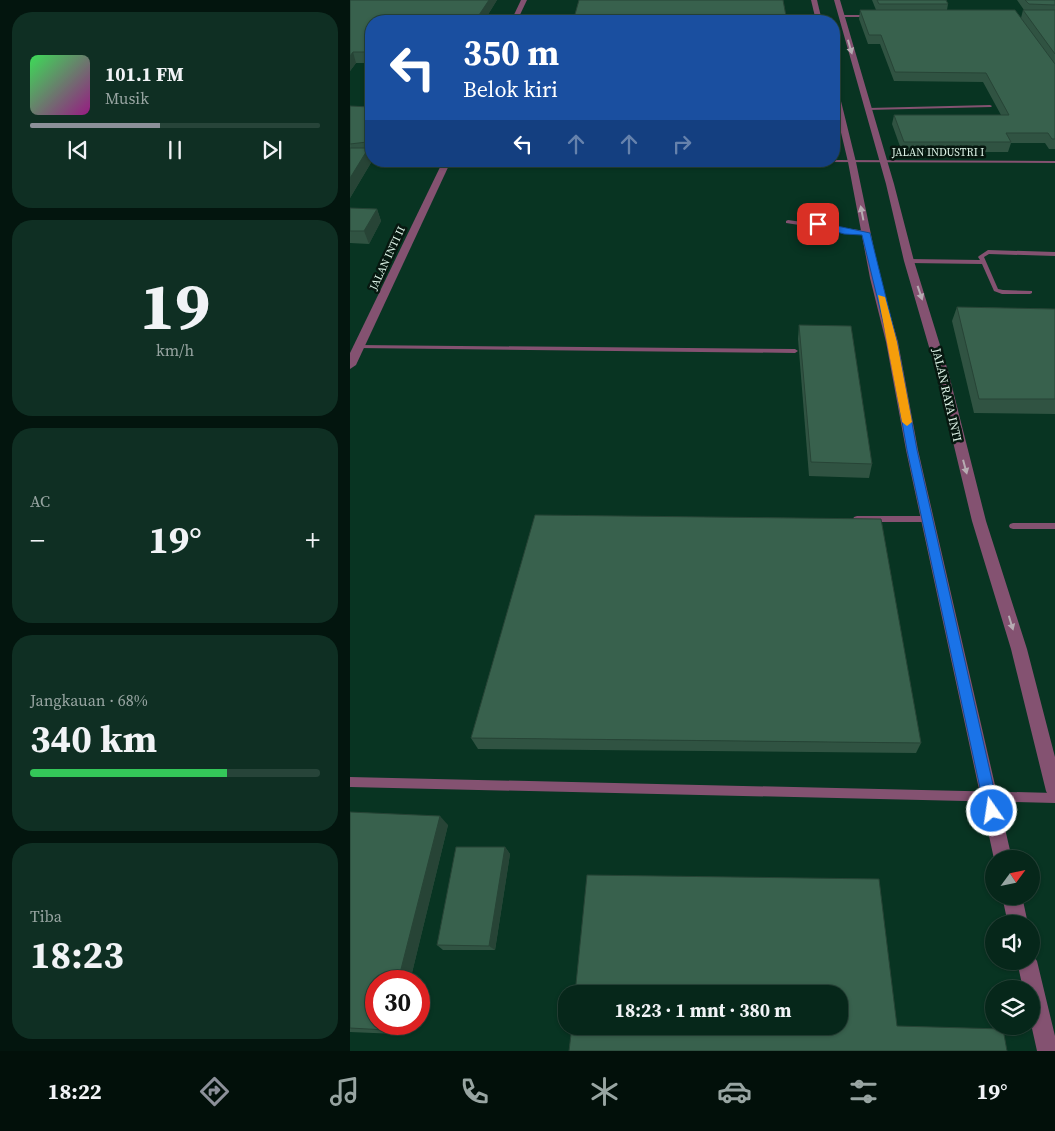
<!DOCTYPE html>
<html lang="id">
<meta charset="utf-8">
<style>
:root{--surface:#06271a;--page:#0f2f23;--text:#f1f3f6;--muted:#98a5a2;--line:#274439;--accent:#8c9099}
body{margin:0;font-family:"Source Serif 4",serif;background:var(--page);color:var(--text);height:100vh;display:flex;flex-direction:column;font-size:19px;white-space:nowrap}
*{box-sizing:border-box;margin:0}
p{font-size:16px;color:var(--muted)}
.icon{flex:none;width:28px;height:28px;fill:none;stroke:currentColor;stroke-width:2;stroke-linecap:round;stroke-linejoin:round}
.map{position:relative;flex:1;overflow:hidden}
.drawer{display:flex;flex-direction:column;gap:12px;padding:12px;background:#03150e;width:350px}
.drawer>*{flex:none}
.top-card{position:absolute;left:15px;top:15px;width:475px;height:152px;border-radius:20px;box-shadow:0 1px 4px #0004,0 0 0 1px var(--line);background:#1a4fa0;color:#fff;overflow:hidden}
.needle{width:32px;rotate:57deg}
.buttons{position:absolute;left:635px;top:850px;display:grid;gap:10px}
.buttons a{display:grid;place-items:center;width:55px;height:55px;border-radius:50%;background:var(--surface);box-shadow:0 1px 4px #0004,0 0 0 1px var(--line);font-size:25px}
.speed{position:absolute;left:15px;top:970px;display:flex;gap:10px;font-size:25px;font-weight:700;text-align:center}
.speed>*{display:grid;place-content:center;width:65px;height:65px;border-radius:50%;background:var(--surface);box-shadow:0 1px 4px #0004,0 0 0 1px var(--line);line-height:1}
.speed .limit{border:8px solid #d22;background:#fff;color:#111}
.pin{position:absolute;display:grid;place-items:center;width:42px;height:42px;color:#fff;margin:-21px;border-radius:10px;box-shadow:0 2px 8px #0006}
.me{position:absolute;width:55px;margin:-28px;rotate:347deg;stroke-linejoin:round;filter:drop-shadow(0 0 4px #0008)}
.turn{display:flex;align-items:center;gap:18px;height:105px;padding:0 15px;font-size:22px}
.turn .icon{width:65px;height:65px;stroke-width:2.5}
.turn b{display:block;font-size:35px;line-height:42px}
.lanes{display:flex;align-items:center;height:48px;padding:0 15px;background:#0003;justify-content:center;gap:25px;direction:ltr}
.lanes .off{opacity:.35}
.big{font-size:38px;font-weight:700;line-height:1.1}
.drawer .tile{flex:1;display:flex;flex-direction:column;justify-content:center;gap:8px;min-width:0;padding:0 18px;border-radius:20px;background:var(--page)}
.drawer .dial{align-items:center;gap:0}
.dial b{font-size:65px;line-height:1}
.song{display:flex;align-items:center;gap:15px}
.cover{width:60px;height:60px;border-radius:8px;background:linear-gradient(135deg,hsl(130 70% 55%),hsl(310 70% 35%))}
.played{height:5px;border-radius:2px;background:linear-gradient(90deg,var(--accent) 45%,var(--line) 45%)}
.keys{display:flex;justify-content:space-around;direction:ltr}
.heat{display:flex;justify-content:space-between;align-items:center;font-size:28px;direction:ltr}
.charge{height:8px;border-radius:4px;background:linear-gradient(90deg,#34c759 68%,var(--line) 0)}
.trip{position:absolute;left:208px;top:985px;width:290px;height:50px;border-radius:20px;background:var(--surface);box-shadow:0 1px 4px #0004,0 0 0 1px var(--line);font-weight:700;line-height:50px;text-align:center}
.tab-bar{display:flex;height:80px;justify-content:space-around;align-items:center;background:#02100a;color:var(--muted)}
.tab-bar .icon{width:35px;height:35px}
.tab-bar .on{color:var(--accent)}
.tab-bar b{font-size:22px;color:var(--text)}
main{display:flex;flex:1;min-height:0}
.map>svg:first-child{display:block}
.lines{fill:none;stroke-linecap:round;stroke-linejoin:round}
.service{fill:#845271;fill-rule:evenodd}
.minor{fill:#845271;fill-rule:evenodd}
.wall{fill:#305342}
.shaded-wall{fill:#274436}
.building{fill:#38614d;stroke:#274436}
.oneway{fill:#b6abb2}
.route{fill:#1a73e8;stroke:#114b97}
.slow{fill:#f59e0b}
.labels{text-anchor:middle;stroke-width:5;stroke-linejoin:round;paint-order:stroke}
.far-street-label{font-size:11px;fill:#def4e8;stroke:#071810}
.street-label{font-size:12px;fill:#def4e8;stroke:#071810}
</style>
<main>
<section class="drawer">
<div class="tile">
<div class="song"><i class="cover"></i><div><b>101.1 FM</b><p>Musik</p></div></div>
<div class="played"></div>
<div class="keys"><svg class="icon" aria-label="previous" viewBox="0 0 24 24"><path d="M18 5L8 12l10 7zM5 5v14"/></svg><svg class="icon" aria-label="pause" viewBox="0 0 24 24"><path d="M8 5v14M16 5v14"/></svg><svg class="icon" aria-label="next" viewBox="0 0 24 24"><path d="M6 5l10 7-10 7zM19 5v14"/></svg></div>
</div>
<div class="tile dial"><b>19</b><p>km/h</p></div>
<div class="tile"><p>AC</p>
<div class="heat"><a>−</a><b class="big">19°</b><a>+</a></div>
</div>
<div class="tile"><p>Jangkauan · 68%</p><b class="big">340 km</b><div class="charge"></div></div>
<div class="tile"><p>Tiba</p><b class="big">18:23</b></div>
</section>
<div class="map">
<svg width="705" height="1051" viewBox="0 0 705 1051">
<rect width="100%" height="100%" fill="#083422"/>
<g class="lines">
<g class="service">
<path d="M490 15H518L520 16 518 17H491Z"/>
<path d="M640 105 642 106 641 107 518 110 516 109 518 108Z"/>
<path d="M484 160 705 161V163L471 162 469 161H484Z"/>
<path d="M438 220 516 231 519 233 516 235 436 223V221Z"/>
<path d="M638 250 705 252V256L639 254 634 257 648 289 653 290 682 291V293L680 294H652L644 291 632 264 559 263 556 261 559 259 630 260 628 257 629 256Z"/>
<path d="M9 345 445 349 448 351 445 353 7 348 6 347Z"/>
<path d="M507 516H578L581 517 582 519 581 521 578 522H507L504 521 503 519 504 517Z"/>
<path d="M663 523H705V529H663L660 528 659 526 660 524Z"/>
<path d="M0 777 705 793V803L0 787Z"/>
</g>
<g class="minor">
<path d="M171 0H177L167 21H161Z"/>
<path d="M461 0H467L472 21H466Z"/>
<path d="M484 0H490L544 184 564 261 598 371 636 521 677 649 705 757V800L699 797 696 791 661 649 622 521 586 371 554 261 536 184Z"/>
<path d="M484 87 488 89 506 162 530 278 548 342 568 450 662 859H644L556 450 536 342 520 278 498 162 484 103Z"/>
<path d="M93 161H101L6 365 0 369V353Z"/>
<path d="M652 896H672L678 924H658Z"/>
<path d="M681 953 687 961 705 1036V1051H687L681 1024V989H673L667 961H681Z"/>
</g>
</g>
<g class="wall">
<path d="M0 0H147L134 21H21V63H6L0 71Z"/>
<path d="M522 0H596L598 4 597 10 671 18 673 10H674L667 0H705V149H699L695 143H661L658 152H552L542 124 544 115H651L633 82 544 81 530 44H518L509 19 510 10H526Z"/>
<path d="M436 16 435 21H174L224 18Z"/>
<path d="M0 106 21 107V161H22L0 198Z"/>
<path d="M0 208 27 209 31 221 19 244 0 243Z"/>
<path d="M607 307 705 309V414L624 413 602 321Z"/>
<path d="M449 325 522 464 519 478 459 476 448 339Z"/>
<path d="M121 738 571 743 566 753 128 749Z"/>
<path d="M0 812 98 825 60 981H26V1024H49L47 1034 0 1032Z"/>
<path d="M155 847 160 854 145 950H93L87 945Z"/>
</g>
<g class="shaded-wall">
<path d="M139 0H147L134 21H125Z"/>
<path d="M3 52 6 63 0 71V56Z"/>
<path d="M21 144V161H22L0 198V178Z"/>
<path d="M27 209 31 221 19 244 14 231Z"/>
<path d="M90 816 98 825 60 981H48Z"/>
<path d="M155 847 160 854 145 950 139 946Z"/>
<path d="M38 1024H49L47 1034 36 1030Z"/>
</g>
<g class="building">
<path d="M0 0H139L125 21H21V52H3L0 56Z"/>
<path d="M229 0H433L436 16 427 15 428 21H174L176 18H224Z"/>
<path d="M527 0H596L598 4H529Z"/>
<path d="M675 0H705V5L679 4Z"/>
<path d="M510 10H665L705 64V139H702L698 133H656L661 142H554L544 115H659L636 73 545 72 531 35H519Z"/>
<path d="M673 10H705V54Z"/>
<path d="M0 106 21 107V144L0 178V148H18L17 142 0 144Z"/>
<path d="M0 208 27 209 14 231H0Z"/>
<path d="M607 307 705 309V399H629Z"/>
<path d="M449 325 501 326 522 464 461 462Z"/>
<path d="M185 515 531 519 571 743 121 738Z"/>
<path d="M0 812 90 816 48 981H26V1024H38L36 1030 0 1028Z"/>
<path d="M106 847H155L139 946 87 945Z"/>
<path d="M237 875 529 879 547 1026 653 1029 657 1051H219L222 1026H489V994H225Z"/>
</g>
<defs><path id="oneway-solid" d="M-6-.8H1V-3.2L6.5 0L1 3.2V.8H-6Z" transform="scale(1.25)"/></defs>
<g class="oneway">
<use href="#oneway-solid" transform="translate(500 47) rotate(74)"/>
<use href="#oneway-solid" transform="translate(512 213) rotate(-101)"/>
<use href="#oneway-solid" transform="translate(570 293) rotate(71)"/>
<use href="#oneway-solid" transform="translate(615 467) rotate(75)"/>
<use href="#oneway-solid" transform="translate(661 623) rotate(73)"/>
</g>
<path class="route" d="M468 222 520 233 547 342 567 450 649 811 647 816 642 819 637 816 635 811 557 450 538 342 512 235 494 234 466 226 465 224Z"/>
<path class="slow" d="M528 295 535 297 547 342 562 422 557 426 552 422Z"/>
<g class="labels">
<g class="far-street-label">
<text x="588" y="156">JALAN INDUSTRI I</text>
<text transform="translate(37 258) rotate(-65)" y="4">JALAN INTI II</text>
</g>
<g class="street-label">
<text transform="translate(597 395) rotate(77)" y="4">JALAN RAYA INTI</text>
</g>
</g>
</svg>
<div class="buttons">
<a><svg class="needle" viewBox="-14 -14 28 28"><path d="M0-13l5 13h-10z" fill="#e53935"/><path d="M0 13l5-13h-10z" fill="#98a5a2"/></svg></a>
<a><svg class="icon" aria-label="sound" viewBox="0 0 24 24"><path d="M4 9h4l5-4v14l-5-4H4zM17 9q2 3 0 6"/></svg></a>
<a><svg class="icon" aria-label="layers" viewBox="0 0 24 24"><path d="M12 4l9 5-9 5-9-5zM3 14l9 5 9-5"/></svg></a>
</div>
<div class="speed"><div class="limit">30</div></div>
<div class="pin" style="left:468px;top:224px;background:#d93025"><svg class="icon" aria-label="arrive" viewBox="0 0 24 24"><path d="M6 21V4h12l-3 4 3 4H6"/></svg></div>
<svg class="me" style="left:642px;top:811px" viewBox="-20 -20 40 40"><circle r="17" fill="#1a73e8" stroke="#fff" stroke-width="3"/><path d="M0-11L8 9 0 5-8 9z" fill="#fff"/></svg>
<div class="trip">18:23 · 1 mnt · 380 m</div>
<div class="top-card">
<div class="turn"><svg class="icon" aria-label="left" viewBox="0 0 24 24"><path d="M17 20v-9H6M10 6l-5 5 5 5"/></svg><div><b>350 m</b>Belok kiri</div></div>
<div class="lanes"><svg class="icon" aria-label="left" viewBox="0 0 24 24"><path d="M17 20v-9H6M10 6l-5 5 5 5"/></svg><svg class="icon off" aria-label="ahead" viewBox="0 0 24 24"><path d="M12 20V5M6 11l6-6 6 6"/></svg><svg class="icon off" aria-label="ahead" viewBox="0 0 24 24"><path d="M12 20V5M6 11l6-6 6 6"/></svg><svg class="icon off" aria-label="right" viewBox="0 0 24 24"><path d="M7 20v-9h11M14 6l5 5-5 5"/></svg></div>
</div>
</div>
</main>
<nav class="tab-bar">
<b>18:22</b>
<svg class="icon on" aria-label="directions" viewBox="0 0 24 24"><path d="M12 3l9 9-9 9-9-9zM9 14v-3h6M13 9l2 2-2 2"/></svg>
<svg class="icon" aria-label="music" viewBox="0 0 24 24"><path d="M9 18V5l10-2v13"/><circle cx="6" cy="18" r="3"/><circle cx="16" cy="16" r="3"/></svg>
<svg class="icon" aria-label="phone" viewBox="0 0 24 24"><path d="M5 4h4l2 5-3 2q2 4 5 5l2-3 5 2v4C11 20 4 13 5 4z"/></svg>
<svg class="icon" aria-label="climate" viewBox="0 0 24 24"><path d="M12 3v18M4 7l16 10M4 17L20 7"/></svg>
<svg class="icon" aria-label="car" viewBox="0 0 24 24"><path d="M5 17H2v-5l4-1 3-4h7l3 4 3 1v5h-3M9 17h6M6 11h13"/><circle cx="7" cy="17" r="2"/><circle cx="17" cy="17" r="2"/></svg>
<svg class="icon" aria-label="filters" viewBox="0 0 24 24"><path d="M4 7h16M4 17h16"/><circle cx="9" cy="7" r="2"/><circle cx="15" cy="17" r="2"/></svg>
<b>19°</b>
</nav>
